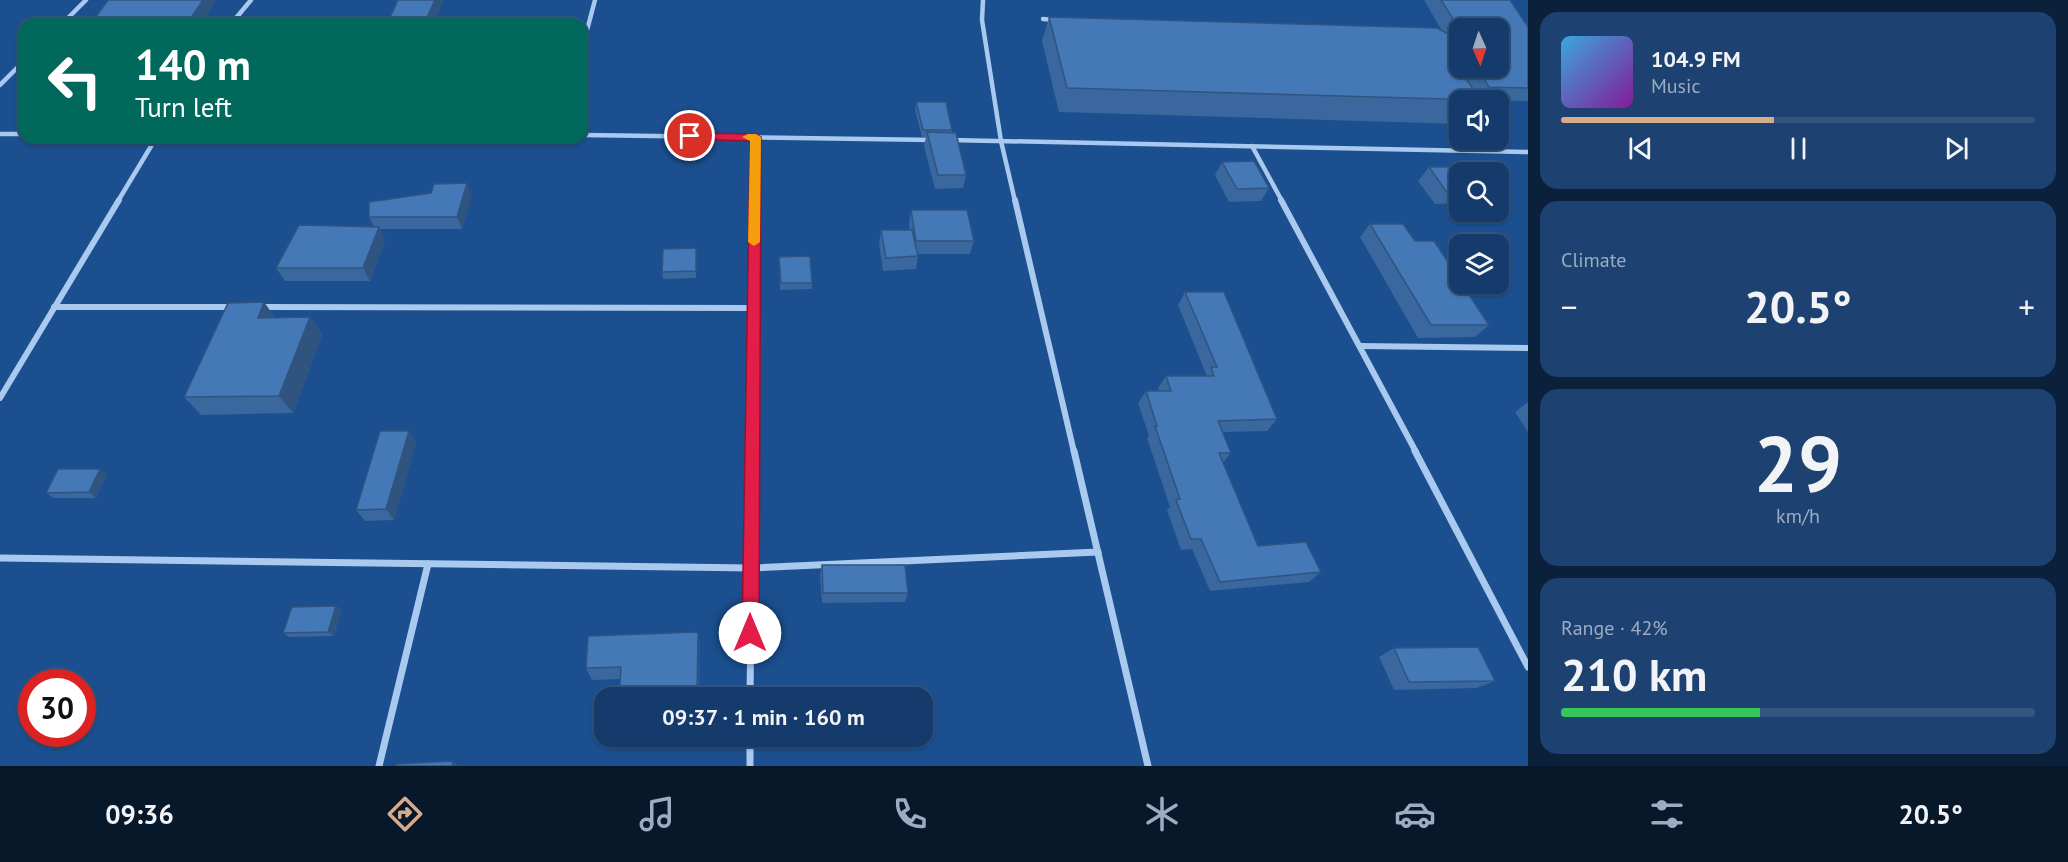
<!DOCTYPE html>
<meta charset="utf-8">
<style>
:root{--surface:#143b6b;--page:#1d4271;--text:#f1f3f6;--muted:#9dadc1;--line:#33557e;--accent:#d6ab8b}
body{margin:0;font-family:"PT Sans",sans-serif;background:var(--page);color:var(--text);height:100vh;display:flex;flex-direction:column;font-size:22px;white-space:nowrap}
*{box-sizing:border-box;margin:0}
p{font-size:20px;color:var(--muted)}
.icon{flex:none;width:33px;height:33px;fill:none;stroke:currentColor;stroke-width:2;stroke-linecap:round;stroke-linejoin:round}
.map{position:relative;flex:1;overflow:hidden}
.details{display:flex;flex-direction:column;gap:12px;padding:12px;background:#0b203b;width:540px}
.details>*{flex:none}
.hud{position:absolute;left:18px;top:18px;width:570px;height:126px;border-radius:18px;box-shadow:0 2px 4px #0004,0 0 0 2px var(--line);background:#00695c;color:#fff;overflow:hidden}
.needle{width:39px;rotate:177deg}
.buttons{position:absolute;left:1449px;top:18px;display:grid;gap:12px}
.buttons a{display:grid;place-items:center;width:60px;height:60px;border-radius:12px;background:var(--surface);box-shadow:0 2px 4px #0004,0 0 0 2px var(--line);font-size:30px}
.speed{position:absolute;left:18px;top:669px;display:flex;gap:12px;font-size:30px;font-weight:700;text-align:center}
.speed>*{display:grid;place-content:center;width:78px;height:78px;border-radius:50%;background:var(--surface);box-shadow:0 2px 4px #0004,0 0 0 2px var(--line);line-height:1}
.speed .limit{border:9px solid #d22;background:#fff;color:#111}
.pin{position:absolute;display:grid;place-items:center;width:51px;height:51px;color:#fff;margin:-26px;border:3px solid #fff;border-radius:50%;box-shadow:0 2px 6px #0007}
.me{position:absolute;width:66px;margin:-33px;rotate:0deg;stroke-linejoin:round;filter:drop-shadow(0 0 4px #0008)}
.turn{display:flex;align-items:center;gap:21px;height:126px;padding:0 18px;font-size:27px}
.turn .icon{width:78px;height:78px;stroke-width:2.5}
.turn b{display:block;font-size:42px;line-height:51px}
.big{font-size:45px;font-weight:800;line-height:1.1}
.details .widget{flex:1;display:flex;flex-direction:column;justify-content:center;gap:9px;min-width:0;padding:0 21px;border-radius:18px;background:var(--page)}
.details .dial{align-items:center;gap:0}
.dial b{font-size:78px;line-height:1}
.song{display:flex;align-items:center;gap:18px}
.cover{width:72px;height:72px;border-radius:9px;background:linear-gradient(135deg,hsl(200 70% 55%),hsl(290 70% 35%))}
.played{height:6px;border-radius:3px;background:linear-gradient(90deg,var(--accent) 45%,var(--line) 45%)}
.keys{display:flex;justify-content:space-around;direction:ltr}
.heat{display:flex;justify-content:space-between;align-items:center;font-size:33px;direction:ltr}
.charge{height:9px;border-radius:4px;background:linear-gradient(90deg,#34c759 42%,var(--line) 0)}
.trip{position:absolute;left:594px;top:687px;width:339px;height:60px;border-radius:18px;background:var(--surface);box-shadow:0 2px 4px #0004,0 0 0 2px var(--line);font-weight:800;line-height:60px;text-align:center}
.dock{display:flex;height:96px;justify-content:space-around;align-items:center;background:#08182b;color:var(--muted)}
.dock .icon{width:42px;height:42px}
.dock .selected{color:var(--accent)}
.dock b{font-size:27px;color:var(--text)}
main{display:flex;flex:1;min-height:0}
.map>svg:first-child{display:block}
.lines{fill:none;stroke-linecap:round;stroke-linejoin:round}
.minor-far2{stroke:#a9c9ee;stroke-width:4.5}
.minor-far1{stroke:#a9c9ee;stroke-width:6}
.minor{stroke:#a9c9ee;stroke-width:7}
.wall{fill:#3a679d;fill-rule:evenodd}
.shaded-wall{fill:#305480}
.building{fill:#4478b7;stroke:#305480;stroke-width:1.5}
.route{fill:#e11d48;stroke:#92132f;stroke-width:1.5}
.slow{fill:#f59e0b}
</style>
<main>
<div class="map">
<svg width="1528" height="766" viewBox="0 0 1528 766">
<rect width="100%" height="100%" fill="#1b4f8f"/>
<g class="lines">
<g class="minor-far2">
<path d="M983 0 982 20 1001 141 1015 201"/>
<path d="M1043 19 1054 20"/>
<path d="M62 24 86 0"/>
<path d="M231 24 251 0"/>
<path d="M582 49 595 0"/>
<path d="M0 85 24 61"/>
<path d="M0 134H24"/>
<path d="M582 135 934 140"/>
<path d="M950 140 1528 152"/>
<path d="M1494 140 1500 151"/>
<path d="M1252 146 1282 201"/>
<path d="M118 201 156 138"/>
<path d="M755 201 756 137"/>
</g>
<g class="minor-far1">
<path d="M1015 200 1074 452"/>
<path d="M1281 200 1416 452"/>
<path d="M54 307H234"/>
<path d="M262 307 754 308"/>
<path d="M1360 346 1528 348"/>
<path d="M0 398 119 200"/>
<path d="M753 452 755 200"/>
</g>
<g class="minor">
<path d="M1074 451 1148 766"/>
<path d="M1415 451 1528 667"/>
<path d="M0 558 751 568 1098 552"/>
<path d="M750 698 753 451"/>
<path d="M750 736V766"/>
<path d="M379 766 428 564"/>
</g>
</g>
<g class="wall">
<path d="M1424 0H1510L1528 27V101L1460 100V124L1059 112 1042 41 1049 17 1442 31ZM1460 28 1498 68H1460Z"/>
<path d="M916 102 952 130V133L966 175 963 188 935 189 924 146 926 137H922L915 109Z"/>
<path d="M1222 162 1269 188 1261 201 1229 202 1215 175Z"/>
<path d="M1429 167 1460 172V203L1435 204 1418 181Z"/>
<path d="M472 196 462 229H380L385 240 370 281H285L276 268 374 227 369 217Z"/>
<path d="M911 210 974 241 970 254H918V256L916 269 883 271 879 243 881 230H910L909 224Z"/>
<path d="M1370 224 1415 241 1489 325 1475 337 1418 338 1360 237Z"/>
<path d="M696 248V278L663 279 662 272Z"/>
<path d="M779 257 812 283V289L780 290Z"/>
<path d="M1185 292 1277 419 1267 431 1223 432 1231 453 1223 463 1258 546 1321 572 1309 582 1210 591 1192 549 1181 550 1167 510 1170 507 1147 438 1149 436 1138 403 1146 391H1159L1158 388 1166 376H1205L1206 374 1178 305Z"/>
<path d="M264 302 275 318 310 317 322 335 293 413 201 415 184 397Z"/>
<path d="M1528 402V432L1515 412Z"/>
<path d="M409 431 416 443 394 520 365 521 356 510Z"/>
<path d="M107 474 96 498H54L46 493Z"/>
<path d="M822 565 908 593 905 602 822 603 820 575Z"/>
<path d="M336 606 341 610 334 636 289 637 283 633Z"/>
<path d="M698 632 700 644V698H619L620 679 592 680 586 668Z"/>
<path d="M1394 648 1495 681 1477 688 1394 690 1379 657Z"/>
</g>
<g class="shaded-wall">
<path d="M203 0H216L201 24H187Z"/>
<path d="M435 0H444L434 24H424Z"/>
<path d="M467 183 472 196 462 229 457 217Z"/>
<path d="M379 227 385 240 370 281 363 268Z"/>
<path d="M264 302 277 321 258 318Z"/>
<path d="M310 317 322 335 293 413 279 396Z"/>
<path d="M409 431 416 443 394 520 386 509Z"/>
<path d="M100 469 107 474 96 498 89 492Z"/>
<path d="M336 606 341 610 334 636 328 632Z"/>
<path d="M698 632 700 644V698H697Z"/>
<path d="M453 761 459 766H452Z"/>
</g>
<g class="building">
<path d="M108 0H203L187 24H66L72 17H96Z"/>
<path d="M398 0H435L424 24H387Z"/>
<path d="M1441 0H1510L1528 27V88L1489 87 1485 81 1488 77 1481 68H1498V28H1460V30Z"/>
<path d="M1049 17 1437 28 1460 40V68H1481L1488 77 1464 76 1481 100 1067 88Z"/>
<path d="M384 23 383 24H310Z"/>
<path d="M916 102H946L952 130H923Z"/>
<path d="M927 132 956 133 966 175H938Z"/>
<path d="M1254 161 1269 188 1237 189 1222 162Z"/>
<path d="M1429 167H1464L1468 172H1460V190L1446 191Z"/>
<path d="M467 183 457 217H369V202L431 193 434 184Z"/>
<path d="M911 210H967L974 241H916Z"/>
<path d="M1370 224H1403L1415 241H1434L1460 280V284H1462L1489 325H1431Z"/>
<path d="M299 225 379 227 363 268H276Z"/>
<path d="M881 230H912L918 256 886 258Z"/>
<path d="M696 248V271L662 272 663 249Z"/>
<path d="M810 256 812 283H781L779 257Z"/>
<path d="M1185 292H1224L1277 419 1218 421 1231 453H1219L1258 546 1306 542 1321 572 1220 582 1201 539H1191L1176 500 1180 499 1155 426H1157L1146 391H1171L1166 376H1214L1211 367H1217Z"/>
<path d="M264 302 258 318 310 317 279 396 184 397 228 303Z"/>
<path d="M380 431H409L386 509 356 510Z"/>
<path d="M58 469H100L89 492 46 493Z"/>
<path d="M822 565H905L908 593H823Z"/>
<path d="M336 606 328 632 283 633 292 607Z"/>
<path d="M698 632 697 698H619L621 667 586 668 588 636Z"/>
<path d="M1478 647 1495 681 1409 682 1394 648Z"/>
<path d="M453 761 452 766H396L397 764Z"/>
</g>
<path class="route" d="M690 133 756 134 761 137 759 633 756 639 750 641 745 639 742 633 750 141 687 139V134Z"/>
<path class="slow" d="M756 134 761 137 760 242 754 246 748 242 750 141 742 137 748 134Z"/>
</svg>
<div class="buttons">
<a><svg class="needle" viewBox="-14 -14 28 28"><path d="M0-13l5 13h-10z" fill="#e53935"/><path d="M0 13l5-13h-10z" fill="#9dadc1"/></svg></a>
<a><svg class="icon" aria-label="sound" viewBox="0 0 24 24"><path d="M4 9h4l5-4v14l-5-4H4zM17 9q2 3 0 6"/></svg></a>
<a><svg class="icon" aria-label="search" viewBox="0 0 24 24"><circle cx="10" cy="10" r="6"/><path d="M15 15l6 6"/></svg></a>
<a><svg class="icon" aria-label="layers" viewBox="0 0 24 24"><path d="M12 4l9 5-9 5-9-5zM3 14l9 5 9-5"/></svg></a>
</div>
<div class="speed"><div class="limit">30</div></div>
<div class="pin" style="left:690px;top:136px;background:#d93025"><svg class="icon" aria-label="arrive" viewBox="0 0 24 24"><path d="M6 21V4h12l-3 4 3 4H6"/></svg></div>
<svg class="me" style="left:750px;top:633px" viewBox="-20 -20 40 40"><circle r="19" fill="#fff"/><path d="M0-13L10 11 0 6-10 11z" fill="#e11d48"/></svg>
<div class="trip">09:37 · 1 min · 160 m</div>
<div class="hud">
<div class="turn"><svg class="icon" aria-label="left" viewBox="0 0 24 24"><path d="M17 20v-9H6M10 6l-5 5 5 5"/></svg><div><b>140 m</b>Turn left</div></div>
</div>
</div>
<section class="details">
<div class="widget">
<div class="song"><i class="cover"></i><div><b>104.9 FM</b><p>Music</p></div></div>
<div class="played"></div>
<div class="keys"><svg class="icon" aria-label="previous" viewBox="0 0 24 24"><path d="M18 5L8 12l10 7zM5 5v14"/></svg><svg class="icon" aria-label="pause" viewBox="0 0 24 24"><path d="M8 5v14M16 5v14"/></svg><svg class="icon" aria-label="next" viewBox="0 0 24 24"><path d="M6 5l10 7-10 7zM19 5v14"/></svg></div>
</div>
<div class="widget"><p>Climate</p>
<div class="heat"><a>−</a><b class="big">20.5°</b><a>+</a></div>
</div>
<div class="widget dial"><b>29</b><p>km/h</p></div>
<div class="widget"><p>Range · 42%</p><b class="big">210 km</b><div class="charge"></div></div>
</section>
</main>
<nav class="dock">
<b>09:36</b>
<svg class="icon selected" aria-label="directions" viewBox="0 0 24 24"><path d="M12 3l9 9-9 9-9-9zM9 14v-3h6M13 9l2 2-2 2"/></svg>
<svg class="icon" aria-label="music" viewBox="0 0 24 24"><path d="M9 18V5l10-2v13"/><circle cx="6" cy="18" r="3"/><circle cx="16" cy="16" r="3"/></svg>
<svg class="icon" aria-label="phone" viewBox="0 0 24 24"><path d="M5 4h4l2 5-3 2q2 4 5 5l2-3 5 2v4C11 20 4 13 5 4z"/></svg>
<svg class="icon" aria-label="climate" viewBox="0 0 24 24"><path d="M12 3v18M4 7l16 10M4 17L20 7"/></svg>
<svg class="icon" aria-label="car" viewBox="0 0 24 24"><path d="M5 17H2v-5l4-1 3-4h7l3 4 3 1v5h-3M9 17h6M6 11h13"/><circle cx="7" cy="17" r="2"/><circle cx="17" cy="17" r="2"/></svg>
<svg class="icon" aria-label="filters" viewBox="0 0 24 24"><path d="M4 7h16M4 17h16"/><circle cx="9" cy="7" r="2"/><circle cx="15" cy="17" r="2"/></svg>
<b>20.5°</b>
</nav>
